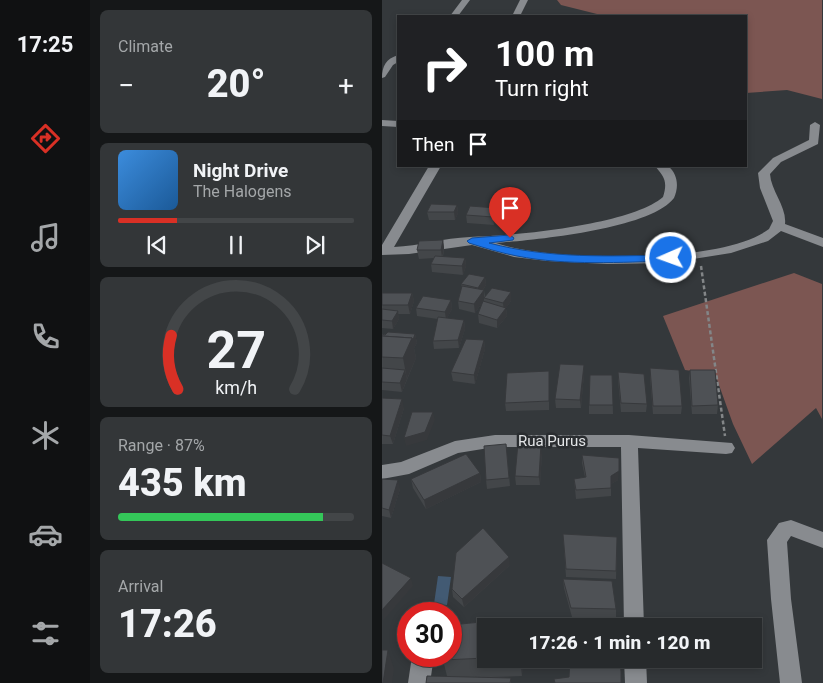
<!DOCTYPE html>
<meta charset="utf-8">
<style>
:root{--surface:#272a2c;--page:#333638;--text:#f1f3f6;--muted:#a4a7a9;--line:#434648;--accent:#d93025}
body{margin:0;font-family:Roboto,sans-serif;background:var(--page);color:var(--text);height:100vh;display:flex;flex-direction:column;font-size:19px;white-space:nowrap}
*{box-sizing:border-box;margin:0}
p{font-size:16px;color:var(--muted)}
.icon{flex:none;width:28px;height:28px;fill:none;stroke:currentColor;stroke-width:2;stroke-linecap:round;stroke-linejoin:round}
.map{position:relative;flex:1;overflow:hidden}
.side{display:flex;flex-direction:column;gap:10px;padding:10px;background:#151718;width:292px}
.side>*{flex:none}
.hud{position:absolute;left:15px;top:15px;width:350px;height:152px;border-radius:0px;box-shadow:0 2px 8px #0003,0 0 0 1px var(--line);background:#202124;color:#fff;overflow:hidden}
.speed{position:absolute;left:15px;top:602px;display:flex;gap:10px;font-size:25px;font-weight:700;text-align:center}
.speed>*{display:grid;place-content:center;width:65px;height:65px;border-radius:50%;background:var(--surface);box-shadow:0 2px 8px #0003,0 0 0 1px var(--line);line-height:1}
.speed .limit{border:8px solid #d22;background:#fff;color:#111}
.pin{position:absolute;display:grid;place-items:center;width:42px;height:42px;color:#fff;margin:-51px -21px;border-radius:50% 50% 50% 0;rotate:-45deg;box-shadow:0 0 5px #0007}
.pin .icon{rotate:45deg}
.me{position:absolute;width:55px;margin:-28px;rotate:268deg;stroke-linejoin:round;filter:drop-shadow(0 0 4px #0008)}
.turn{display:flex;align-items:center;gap:18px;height:105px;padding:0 15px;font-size:22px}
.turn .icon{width:65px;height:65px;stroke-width:2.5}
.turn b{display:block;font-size:35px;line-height:42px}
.then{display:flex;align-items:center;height:48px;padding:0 15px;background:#0003;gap:10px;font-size:19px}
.big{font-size:38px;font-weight:800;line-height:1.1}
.side .widget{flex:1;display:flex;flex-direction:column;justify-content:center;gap:8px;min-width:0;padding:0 18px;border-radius:8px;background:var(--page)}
.side .dial{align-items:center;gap:0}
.dial svg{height:130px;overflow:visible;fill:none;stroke:var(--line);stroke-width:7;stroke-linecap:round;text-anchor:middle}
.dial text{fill:var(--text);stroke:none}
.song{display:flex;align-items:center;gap:15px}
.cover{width:60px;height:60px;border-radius:8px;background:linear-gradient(135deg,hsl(210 70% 55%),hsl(210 70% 35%))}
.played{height:5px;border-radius:2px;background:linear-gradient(90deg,var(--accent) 25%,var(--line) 25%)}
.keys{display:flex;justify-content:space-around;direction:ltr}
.heat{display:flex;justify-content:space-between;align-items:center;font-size:28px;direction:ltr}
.charge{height:8px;border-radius:4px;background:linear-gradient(90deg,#34c759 87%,var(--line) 0)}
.trip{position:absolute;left:95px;top:618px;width:285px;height:50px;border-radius:0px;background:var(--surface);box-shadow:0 2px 8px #0003,0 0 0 1px var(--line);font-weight:800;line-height:50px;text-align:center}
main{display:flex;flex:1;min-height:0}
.tab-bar{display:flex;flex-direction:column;width:90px;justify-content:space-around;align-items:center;background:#101112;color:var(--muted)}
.tab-bar .icon{width:35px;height:35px}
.tab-bar .selected{color:var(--accent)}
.tab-bar b{font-size:22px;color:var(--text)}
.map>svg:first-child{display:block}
.forest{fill:#7c5652}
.water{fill:#425a73}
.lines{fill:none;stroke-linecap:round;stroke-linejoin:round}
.path{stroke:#838688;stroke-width:2.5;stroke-dasharray:4 2.5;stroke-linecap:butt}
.minor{fill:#888b8f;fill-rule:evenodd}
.wall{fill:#434649}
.shaded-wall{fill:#37393c}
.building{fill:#4e5155;stroke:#37393c}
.route{fill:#1a73e8;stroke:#114b97}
.labels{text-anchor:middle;stroke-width:5;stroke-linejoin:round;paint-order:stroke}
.street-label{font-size:15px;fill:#e3e5e7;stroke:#2a2d30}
</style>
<main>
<nav class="tab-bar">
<b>17:25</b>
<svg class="icon selected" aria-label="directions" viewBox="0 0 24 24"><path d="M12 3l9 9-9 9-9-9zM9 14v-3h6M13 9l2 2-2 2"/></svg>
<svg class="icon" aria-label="music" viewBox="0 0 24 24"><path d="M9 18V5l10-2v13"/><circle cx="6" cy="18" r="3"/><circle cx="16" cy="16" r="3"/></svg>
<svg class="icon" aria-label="phone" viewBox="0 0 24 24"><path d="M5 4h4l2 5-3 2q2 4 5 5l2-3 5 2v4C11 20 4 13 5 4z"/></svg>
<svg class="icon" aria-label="climate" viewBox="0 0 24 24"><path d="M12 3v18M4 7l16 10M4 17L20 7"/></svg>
<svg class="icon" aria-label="car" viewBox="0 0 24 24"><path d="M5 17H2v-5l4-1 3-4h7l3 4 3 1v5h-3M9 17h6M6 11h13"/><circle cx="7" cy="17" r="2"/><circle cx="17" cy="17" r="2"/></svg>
<svg class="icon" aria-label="filters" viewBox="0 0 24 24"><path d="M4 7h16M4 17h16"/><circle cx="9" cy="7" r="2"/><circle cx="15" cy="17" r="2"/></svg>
</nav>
<section class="side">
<div class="widget"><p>Climate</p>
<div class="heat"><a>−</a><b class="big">20°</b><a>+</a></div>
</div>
<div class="widget">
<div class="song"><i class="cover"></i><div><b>Night Drive</b><p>The Halogens</p></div></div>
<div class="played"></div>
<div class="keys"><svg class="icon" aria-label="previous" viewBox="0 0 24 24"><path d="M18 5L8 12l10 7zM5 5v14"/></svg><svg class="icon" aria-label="pause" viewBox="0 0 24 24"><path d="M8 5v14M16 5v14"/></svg><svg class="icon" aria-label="next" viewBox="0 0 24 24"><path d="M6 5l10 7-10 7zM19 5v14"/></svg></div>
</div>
<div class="widget dial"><svg viewBox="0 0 100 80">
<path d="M14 69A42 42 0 1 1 86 69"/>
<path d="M14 69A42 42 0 0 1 10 36" stroke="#d93025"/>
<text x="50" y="56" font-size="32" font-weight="700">27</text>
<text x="50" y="72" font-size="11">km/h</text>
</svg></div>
<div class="widget"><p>Range · 87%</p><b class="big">435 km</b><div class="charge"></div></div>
<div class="widget"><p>Arrival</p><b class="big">17:26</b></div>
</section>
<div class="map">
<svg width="441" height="683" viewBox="0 0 441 683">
<rect width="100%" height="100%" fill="#34383b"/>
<g class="forest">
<path d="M175 0H440V99L405 90 364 93V16H223L179 5Z"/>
<path d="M412 273 440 284V419L434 408 370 464 351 424 333 374 303 370 281 316Z"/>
</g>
<path class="water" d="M56 576 69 577 65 605 52 604Z"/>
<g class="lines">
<path class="path" d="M319 266 343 436"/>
<g class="minor">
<path d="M80 0H88L76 16H68Z"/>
<path d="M138 0H146L138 16H130Z"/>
<path d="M16 55V62L11 65 3 77 0 78C0 66 4 59 16 55Z"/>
<path d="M0 120 16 121V127L0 126Z"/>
<path d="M433 122 438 125 436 144 399 162 388 174C389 191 405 207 403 224L441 238V247L399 231 386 241 349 253 286 263 225 264 165 261 132 257 90 245 27 254 0 255V245L47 166H59L12 247C37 246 62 238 88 237 131 236 249 225 281 197 286 181 282 177 273 166H286C296 174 297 187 292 198 269 229 153 240 114 243 169 262 340 265 387 229L391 221 378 188 376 173 391 158 427 140 428 125Z"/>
<path d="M113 435H247L350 443 353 448 350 453 344 454 256 448 262 626H242L239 447H113L76 453 27 474 0 479V465L19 462 73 441Z"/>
<path d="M409 520 441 532V548L409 536 405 542 409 599 420 683H398L389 599 385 540 397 523Z"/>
<path d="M30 656H52L48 683H26Z"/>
<path d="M242 659H264L265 683H243Z"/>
</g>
</g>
<g class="wall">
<path d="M75 205 76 213 73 220H47L45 212Z"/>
<path d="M84 215H115L112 225 85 223Z"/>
<path d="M61 240 62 248 61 257 83 258 84 266 81 275 50 272 49 264 52 258 37 259 35 250Z"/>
<path d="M103 277 104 285 101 290H102L103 297 129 292V301L124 308 125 316 115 328 97 323 96 314 102 302V300L93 313 77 309 76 301 80 287 79 284Z"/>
<path d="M0 293H30L32 301 28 314H16L17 319 11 329 0 328Z"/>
<path d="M69 300 70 309 65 318 82 320 83 329 77 348 52 349 51 341 56 319 35 316 34 308Z"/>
<path d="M0 334H33L35 343 32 348 34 358 20 392 0 390Z"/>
<path d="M102 340 103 349 93 384 71 381 69 372Z"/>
<path d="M268 368 300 406 299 414H271L268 377Z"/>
<path d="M308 370 336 405 335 414H310L307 378Z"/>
<path d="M236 372 265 404 264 412H239L236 380Z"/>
<path d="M202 374 199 408H174L173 399Z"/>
<path d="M230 375 231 414H207V405Z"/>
<path d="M167 380V410L124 411 123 403Z"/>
<path d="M0 398 22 408 11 444H0Z"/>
<path d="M124 444 128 486 105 489 104 480Z"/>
<path d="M160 453 158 485H134L133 476Z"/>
<path d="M200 455 236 480 229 484V496L194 499 192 479 203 477 200 463Z"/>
<path d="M98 473 99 482 44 509 31 488 29 479Z"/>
<path d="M0 479 18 489 9 518 0 516Z"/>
<path d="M181 534 235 537 234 579 184 577Z"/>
<path d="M128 565 82 607 71 597 70 589Z"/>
<path d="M181 579 234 609V617H190L182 588Z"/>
<path d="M139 618 140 626H104V659H141L140 676 109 677 129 678V683H44L45 676H65L61 660 62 656H69V625Z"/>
</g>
<g class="shaded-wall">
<path d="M75 205 76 213 73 220 72 212Z"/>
<path d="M114 208 115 215 112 225 111 217Z"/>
<path d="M61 240 62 248 60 258 59 250Z"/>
<path d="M83 258 84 266 81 275 80 266Z"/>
<path d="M103 277 104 285 97 296 96 288Z"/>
<path d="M102 290V300L93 313 92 304Z"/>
<path d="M129 292V301L122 311 121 303Z"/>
<path d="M30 293 32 301 28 314 26 305Z"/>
<path d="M69 300 70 309 64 320 63 312Z"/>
<path d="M124 308 125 316 115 328V320Z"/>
<path d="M16 311 17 319 11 329 10 321Z"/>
<path d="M82 320 83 329 77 348 76 340Z"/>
<path d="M33 334 35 343 32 348 34 358 25 379 21 358 30 338Z"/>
<path d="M102 340 103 349 93 384 92 375Z"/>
<path d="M202 365V374L199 408 198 400Z"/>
<path d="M23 370 25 379 20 392 18 383Z"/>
<path d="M20 399 22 408 11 444 8 436Z"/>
<path d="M51 412 53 420 45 440 24 446 22 438Z"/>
<path d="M159 444 160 453 158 485 157 477Z"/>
<path d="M237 471 236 480 229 484V476Z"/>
<path d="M98 473 99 482 44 509 42 500Z"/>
<path d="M16 480 18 489 9 518 7 510Z"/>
<path d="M127 557 128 565 82 607 80 599Z"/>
<path d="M29 578 31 586 1 621 0 610Z"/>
<path d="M6 650 12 669 10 683H1Z"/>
<path d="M138 659H141L140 676Z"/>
</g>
<g class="building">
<path d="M49 204 75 205 72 212H45Z"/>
<path d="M88 206 114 208 111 217 84 215Z"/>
<path d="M61 240 59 250H35L37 241Z"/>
<path d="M53 256 83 258 80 266 49 264Z"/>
<path d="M87 274 103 277 96 288 79 284Z"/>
<path d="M80 286 102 290 92 304 76 301Z"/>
<path d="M110 288 129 292 121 303 102 298Z"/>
<path d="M0 293H30L26 305H0Z"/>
<path d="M41 296 69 300 63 312 34 308Z"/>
<path d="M101 301 124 308 115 320 96 314Z"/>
<path d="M0 309 16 311 10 321 0 320Z"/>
<path d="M56 317 82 320 76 340 51 341Z"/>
<path d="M6 332 33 334 31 340 30 338 0 336V334L3 335Z"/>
<path d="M0 336 30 338 21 358 0 357Z"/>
<path d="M84 339 102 340 92 375 69 372Z"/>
<path d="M178 364 202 365 198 400 173 399Z"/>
<path d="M0 368 23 370 18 383 0 382Z"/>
<path d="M268 368 297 370 300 406H271Z"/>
<path d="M308 370H333L336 405 310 406Z"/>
<path d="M167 371V401L123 403 125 373Z"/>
<path d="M236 372 262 374 265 404 239 403Z"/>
<path d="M208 375H230L231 405H207Z"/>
<path d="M0 398 20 399 8 436 0 435Z"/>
<path d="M30 412H51L43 432 22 438Z"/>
<path d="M136 443 159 444 157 477 133 476Z"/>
<path d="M124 444 127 478 104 480 102 446Z"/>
<path d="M84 454 98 473 42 500 29 479Z"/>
<path d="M200 455 237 458V471L229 476V488L194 490 192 479 204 477Z"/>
<path d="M0 479 16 480 7 510 0 508Z"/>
<path d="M101 528 127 557 80 599 70 589 74 553Z"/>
<path d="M181 534 235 537 234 571 184 569Z"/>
<path d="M0 563 29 578 0 610Z"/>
<path d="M181 579 230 581 234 609 189 608Z"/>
<path d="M139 618V626H104V658L61 660 62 656H69V625Z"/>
<path d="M189 622 234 623 235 626H189Z"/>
<path d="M0 650H6L1 683H0Z"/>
<path d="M188 659H238L239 672V683H173L172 679 187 677Z"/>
<path d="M45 676 129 678 128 683H44Z"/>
</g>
<path class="route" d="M128 235 132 238 131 240 107 243C167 259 228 256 289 255L294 258 289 261C239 262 185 266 135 256 119 253 103 248 87 243L85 241 90 238Z"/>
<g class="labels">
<g class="street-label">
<text x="170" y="446">Rua Purus</text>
</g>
</g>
</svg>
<div class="speed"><div class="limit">30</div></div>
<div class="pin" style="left:128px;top:238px;background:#d93025"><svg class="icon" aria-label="arrive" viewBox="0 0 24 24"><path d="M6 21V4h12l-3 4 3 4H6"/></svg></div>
<svg class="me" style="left:289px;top:258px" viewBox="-20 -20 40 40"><circle r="17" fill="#1a73e8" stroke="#fff" stroke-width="3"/><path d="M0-11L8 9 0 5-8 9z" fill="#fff"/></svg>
<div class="trip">17:26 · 1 min · 120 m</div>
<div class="hud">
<div class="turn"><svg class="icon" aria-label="right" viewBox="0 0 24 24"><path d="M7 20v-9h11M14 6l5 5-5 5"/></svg><div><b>100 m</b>Turn right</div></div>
<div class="then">Then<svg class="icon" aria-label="arrive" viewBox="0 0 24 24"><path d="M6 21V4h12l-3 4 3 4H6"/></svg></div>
</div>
</div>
</main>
